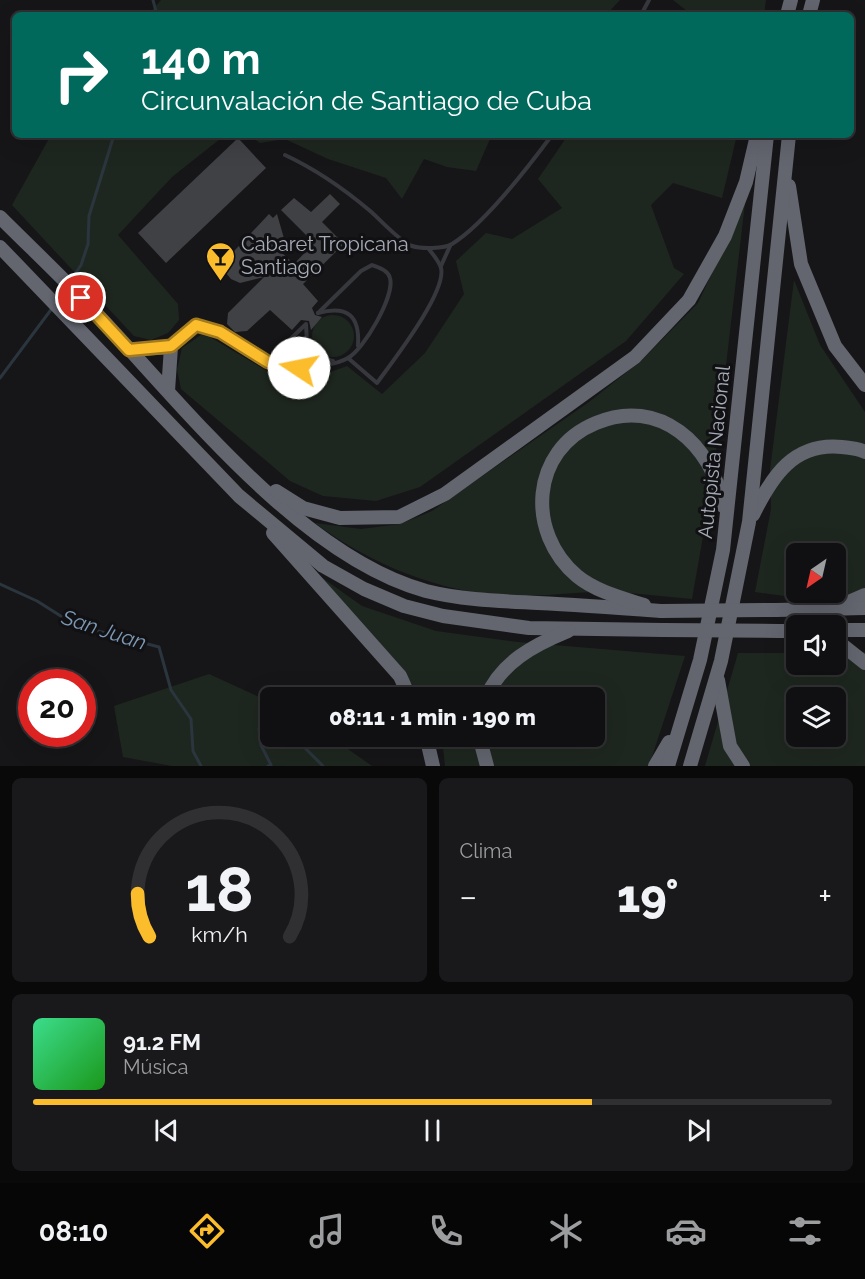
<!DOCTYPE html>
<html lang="es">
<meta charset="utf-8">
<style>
:root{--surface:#101012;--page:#19191b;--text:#f1f3f6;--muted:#9c9d9f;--line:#303032;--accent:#fbbd2c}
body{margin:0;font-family:Raleway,sans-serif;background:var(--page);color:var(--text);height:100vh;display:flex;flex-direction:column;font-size:22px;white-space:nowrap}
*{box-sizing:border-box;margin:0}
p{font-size:20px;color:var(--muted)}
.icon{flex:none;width:33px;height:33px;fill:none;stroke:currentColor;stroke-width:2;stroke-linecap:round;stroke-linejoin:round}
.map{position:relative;height:766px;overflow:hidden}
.side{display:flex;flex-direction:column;gap:12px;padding:12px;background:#09090a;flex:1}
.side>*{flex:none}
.top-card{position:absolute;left:12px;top:12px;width:842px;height:126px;border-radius:9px;box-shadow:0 6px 24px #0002,0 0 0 2px var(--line);background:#00695c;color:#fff;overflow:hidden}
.needle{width:39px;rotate:214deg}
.tools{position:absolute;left:786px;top:543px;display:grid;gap:12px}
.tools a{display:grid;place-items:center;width:60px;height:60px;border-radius:9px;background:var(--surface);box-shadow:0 6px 24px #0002,0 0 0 2px var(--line);font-size:30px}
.speed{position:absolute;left:18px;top:669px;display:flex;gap:12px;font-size:30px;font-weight:700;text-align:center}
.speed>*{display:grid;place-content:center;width:78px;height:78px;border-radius:50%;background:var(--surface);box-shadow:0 6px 24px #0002,0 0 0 2px var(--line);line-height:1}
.speed .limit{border:9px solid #d22;background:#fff;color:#111}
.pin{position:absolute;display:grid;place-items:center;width:51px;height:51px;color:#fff;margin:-26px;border:3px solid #fff;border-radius:50%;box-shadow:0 2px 6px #0007}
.me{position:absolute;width:66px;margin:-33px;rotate:281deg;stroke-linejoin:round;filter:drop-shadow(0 0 4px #0008)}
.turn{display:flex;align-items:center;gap:21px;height:126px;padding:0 30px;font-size:27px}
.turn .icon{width:78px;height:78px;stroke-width:2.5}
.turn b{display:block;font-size:42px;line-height:51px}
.big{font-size:45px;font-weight:800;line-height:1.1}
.side .card{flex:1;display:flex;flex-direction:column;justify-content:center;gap:9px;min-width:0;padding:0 21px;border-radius:9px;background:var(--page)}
.side .dial{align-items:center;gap:0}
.dial svg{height:156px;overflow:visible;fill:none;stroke:var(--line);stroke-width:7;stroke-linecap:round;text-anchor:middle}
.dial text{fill:var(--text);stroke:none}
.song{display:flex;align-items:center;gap:18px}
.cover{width:72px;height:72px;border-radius:9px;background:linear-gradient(135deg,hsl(150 70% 55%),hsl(120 70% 35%))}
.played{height:6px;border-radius:3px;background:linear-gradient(90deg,var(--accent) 70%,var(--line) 70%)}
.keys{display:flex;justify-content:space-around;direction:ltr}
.heat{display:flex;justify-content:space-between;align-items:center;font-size:33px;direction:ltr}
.side .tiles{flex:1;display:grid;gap:12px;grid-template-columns:1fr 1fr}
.card:last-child{grid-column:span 2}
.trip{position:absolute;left:260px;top:687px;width:345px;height:60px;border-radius:9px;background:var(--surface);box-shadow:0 6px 24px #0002,0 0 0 2px var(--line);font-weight:800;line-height:60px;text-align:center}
.tabs{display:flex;height:96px;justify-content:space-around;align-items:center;background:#060607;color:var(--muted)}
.tabs .icon{width:42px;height:42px}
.tabs .selected{color:var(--accent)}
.tabs b{font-size:27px;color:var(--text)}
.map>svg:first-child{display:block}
.green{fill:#1e271f;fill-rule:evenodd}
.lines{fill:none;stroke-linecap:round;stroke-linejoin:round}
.stream{stroke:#2b353d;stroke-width:3}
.building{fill:#404145}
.lane{stroke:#37383d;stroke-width:4}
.highway{stroke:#63656f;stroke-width:14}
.highway-bridge{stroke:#63656f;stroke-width:14}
.route-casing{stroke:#a37b1d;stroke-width:15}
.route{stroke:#fbbd2c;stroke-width:10}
.labels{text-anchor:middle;stroke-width:6;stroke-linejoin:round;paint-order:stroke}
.poi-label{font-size:20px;fill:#a7acb9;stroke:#111113;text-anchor:start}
.street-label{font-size:20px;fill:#a7acb9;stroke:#111113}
.water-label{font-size:21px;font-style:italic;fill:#7d99b6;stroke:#111113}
</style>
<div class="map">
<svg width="865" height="766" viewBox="0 0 865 766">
<rect width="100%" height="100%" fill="#161618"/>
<g class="green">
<path d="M161 0H620L606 15H148Z"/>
<path d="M673 0H766L764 15H692Z"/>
<path d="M51 135H225L172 177 118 235 178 304 179 320 168 333 151 340 134 336 12 205Z"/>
<path d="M249 135H488L490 139 476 171 447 167 424 159 402 199 386 178 328 159 285 139 260 143Z"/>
<path d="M568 135H737L722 198 673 183 651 205 674 268 684 274 626 341 420 487 376 501 323 496 290 481 181 389 177 370 182 348 201 335 210 337 267 371 322 375 347 366 382 394 425 353 464 294 456 261 486 233 512 239 562 208 538 179Z"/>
<path d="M745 203 712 485 692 599C668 597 643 594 619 592 589 591 558 595 527 596 450 597 376 568 315 523L361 529 400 524 432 511 589 402 642 360 698 303Z"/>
<path d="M794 280 820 345 865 412V600L843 599 830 602 755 592 771 509 770 470ZM796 554H836V592H796Z"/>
<circle cx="333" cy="336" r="21"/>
<path d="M317 574 362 606 436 631 518 642 685 656 649 766H445L443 747 438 737 594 736V698L421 697 397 663Z"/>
<path d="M836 652H865V766H705L738 653H796V664H836ZM796 698H836V736H796Z"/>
<path d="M209 674 270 702V736L331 737 372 766H172L123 757 114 706Z"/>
</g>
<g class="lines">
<g class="stream">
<path d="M153 0 157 15"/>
<path d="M70 282 81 265 88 244 89 216 114 135"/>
<path d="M56 302 66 287"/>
<path d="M0 378 53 307"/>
<path d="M0 584 37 601 75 625 159 647 171 690 191 719 193 751 201 766"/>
<path d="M293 736 323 766"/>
<path d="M268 766 271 765 261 745 259 729 270 727"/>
</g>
</g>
<g class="building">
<path d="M238 138 266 168 166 263 138 233Z"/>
<path d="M330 194 340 204 322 222 344 244 303 284 318 301 312 308 315 315 322 317 311 330 309 321 301 320 292 330 270 310 247 331 235 332 227 324 228 313 264 277 240 283 231 279 220 266 269 214 273 218 277 214 285 242 281 252 294 264 314 243 281 210 294 198 311 212Z"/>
</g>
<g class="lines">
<g class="lane">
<path d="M641 15 649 0"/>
<path d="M285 155C315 169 344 189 369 210 380 219 400 242 412 246 421 249 444 249 452 244 485 224 529 166 552 135"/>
<path d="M441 266 450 246"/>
<path d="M318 313C348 305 360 316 358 346"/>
<path d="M306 324 307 343 314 356 333 361"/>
<path d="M173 344 196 325C234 333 258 364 298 367 311 368 336 365 348 358 364 349 395 296 390 278 388 270 379 268 372 265L361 271 318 313"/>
<path d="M348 358 377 383C392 362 447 292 441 268 439 261 432 253 428 248"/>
<path d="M268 361 305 325"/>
</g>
<g class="highway">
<path d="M787 15 791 0"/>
<path d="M809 15 813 0"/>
<path d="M789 186 801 264 835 346 865 385"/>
<path d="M0 217C32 249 65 280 96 313 184 406 300 556 426 591 462 600 501 601 538 603 579 605 620 608 661 611"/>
<path d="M0 247 239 496 323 566 364 589 404 606 443 616 529 628 663 630"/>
<path d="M129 350 171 347 168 391"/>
<path d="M276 491 303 508 340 518 399 517 445 494 635 357 689 300 725 236 746 182 757 135"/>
<path d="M753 515C772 476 794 442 842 447 850 448 858 448 865 452"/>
<path d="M273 533 400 676 410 698"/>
<path d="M644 605C622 598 595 591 577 576 526 533 530 450 596 423 659 396 713 445 723 506"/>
<path d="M842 605 865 595"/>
<path d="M776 610 865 608"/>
<path d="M836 630H865"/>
<path d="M779 631H796"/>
<path d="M836 640 865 663"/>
<path d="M718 680 730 746 743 766"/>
<path d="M486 698C501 662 534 645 568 631"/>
<path d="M426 736 433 766"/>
<path d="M479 736 487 766"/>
<path d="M655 766 669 742"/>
<path d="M668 766 700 660 723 550 767 135"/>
<path d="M690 766 721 661 749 522 789 135"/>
</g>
<g class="highway-bridge">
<path d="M661 611 776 610"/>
<path d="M663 630 779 631"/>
</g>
</g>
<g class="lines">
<defs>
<path id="route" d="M81 298 129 350 171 346 196 325 220 332 268 362 299 368"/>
</defs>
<use href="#route" class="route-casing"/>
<use href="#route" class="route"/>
</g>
<defs>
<symbol id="bar-pin" viewBox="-11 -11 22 30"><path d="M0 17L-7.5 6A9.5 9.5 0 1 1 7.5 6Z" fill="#fbbd2c" stroke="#111113"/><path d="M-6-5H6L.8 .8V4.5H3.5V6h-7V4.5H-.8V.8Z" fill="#111"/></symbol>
</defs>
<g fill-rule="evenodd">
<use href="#bar-pin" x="204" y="240" width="33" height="45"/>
</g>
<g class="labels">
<g class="poi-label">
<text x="241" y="251">Cabaret Tropicana<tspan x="241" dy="23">Santiago</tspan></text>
</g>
<g class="street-label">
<text transform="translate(714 452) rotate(-84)" y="7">Autopista Nacional</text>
</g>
<g class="water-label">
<text transform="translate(104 630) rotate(18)" y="7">San Juan</text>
</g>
</g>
</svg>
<div class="tools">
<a><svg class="needle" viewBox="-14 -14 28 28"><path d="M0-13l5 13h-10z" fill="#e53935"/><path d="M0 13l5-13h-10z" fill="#9c9d9f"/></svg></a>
<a><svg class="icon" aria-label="sound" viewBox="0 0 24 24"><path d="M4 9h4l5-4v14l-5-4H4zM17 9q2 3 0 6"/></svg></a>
<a><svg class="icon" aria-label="layers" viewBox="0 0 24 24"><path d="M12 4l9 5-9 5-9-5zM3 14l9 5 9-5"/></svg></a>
</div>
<div class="speed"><div class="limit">20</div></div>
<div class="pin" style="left:81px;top:298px;background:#d93025"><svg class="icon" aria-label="arrive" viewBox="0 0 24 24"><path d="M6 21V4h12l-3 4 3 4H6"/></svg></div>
<svg class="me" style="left:299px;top:368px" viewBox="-20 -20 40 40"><circle r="19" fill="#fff"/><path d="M0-13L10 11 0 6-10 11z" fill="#fbbd2c"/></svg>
<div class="trip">08:11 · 1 min · 190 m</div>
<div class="top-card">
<div class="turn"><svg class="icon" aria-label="right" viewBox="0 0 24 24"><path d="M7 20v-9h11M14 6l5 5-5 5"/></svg><div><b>140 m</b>Circunvalación de Santiago de Cuba</div></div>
</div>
</div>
<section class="side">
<div class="tiles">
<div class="card dial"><svg viewBox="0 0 100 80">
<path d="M14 69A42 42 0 1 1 86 69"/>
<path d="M14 69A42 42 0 0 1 8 47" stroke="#fbbd2c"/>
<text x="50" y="56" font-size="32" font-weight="700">18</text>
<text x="50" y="72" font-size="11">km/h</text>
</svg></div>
<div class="card"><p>Clima</p>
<div class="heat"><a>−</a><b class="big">19°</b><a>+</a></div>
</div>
<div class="card">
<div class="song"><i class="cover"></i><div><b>91.2 FM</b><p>Música</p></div></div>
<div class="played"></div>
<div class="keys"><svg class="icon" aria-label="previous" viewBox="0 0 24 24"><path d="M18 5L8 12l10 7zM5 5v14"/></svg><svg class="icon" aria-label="pause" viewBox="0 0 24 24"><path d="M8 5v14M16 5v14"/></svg><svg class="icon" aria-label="next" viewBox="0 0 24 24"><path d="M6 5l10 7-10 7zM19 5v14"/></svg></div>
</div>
</div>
</section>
<nav class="tabs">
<b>08:10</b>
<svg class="icon selected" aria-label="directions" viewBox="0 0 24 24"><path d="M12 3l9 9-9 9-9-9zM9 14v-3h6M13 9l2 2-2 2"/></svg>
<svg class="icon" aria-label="music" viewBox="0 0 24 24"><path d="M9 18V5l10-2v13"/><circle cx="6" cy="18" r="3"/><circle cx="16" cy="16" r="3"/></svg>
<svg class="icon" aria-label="phone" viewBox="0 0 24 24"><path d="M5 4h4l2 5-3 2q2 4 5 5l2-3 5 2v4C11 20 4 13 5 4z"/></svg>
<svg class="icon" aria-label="climate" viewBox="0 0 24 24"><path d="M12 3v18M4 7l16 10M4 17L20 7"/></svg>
<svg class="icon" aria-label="car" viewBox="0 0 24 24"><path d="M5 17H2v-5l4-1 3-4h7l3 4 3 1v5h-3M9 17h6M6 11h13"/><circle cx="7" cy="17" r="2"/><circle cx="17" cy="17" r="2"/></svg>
<svg class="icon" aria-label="filters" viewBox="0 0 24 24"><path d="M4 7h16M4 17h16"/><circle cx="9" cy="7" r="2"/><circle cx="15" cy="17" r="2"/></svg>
</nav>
